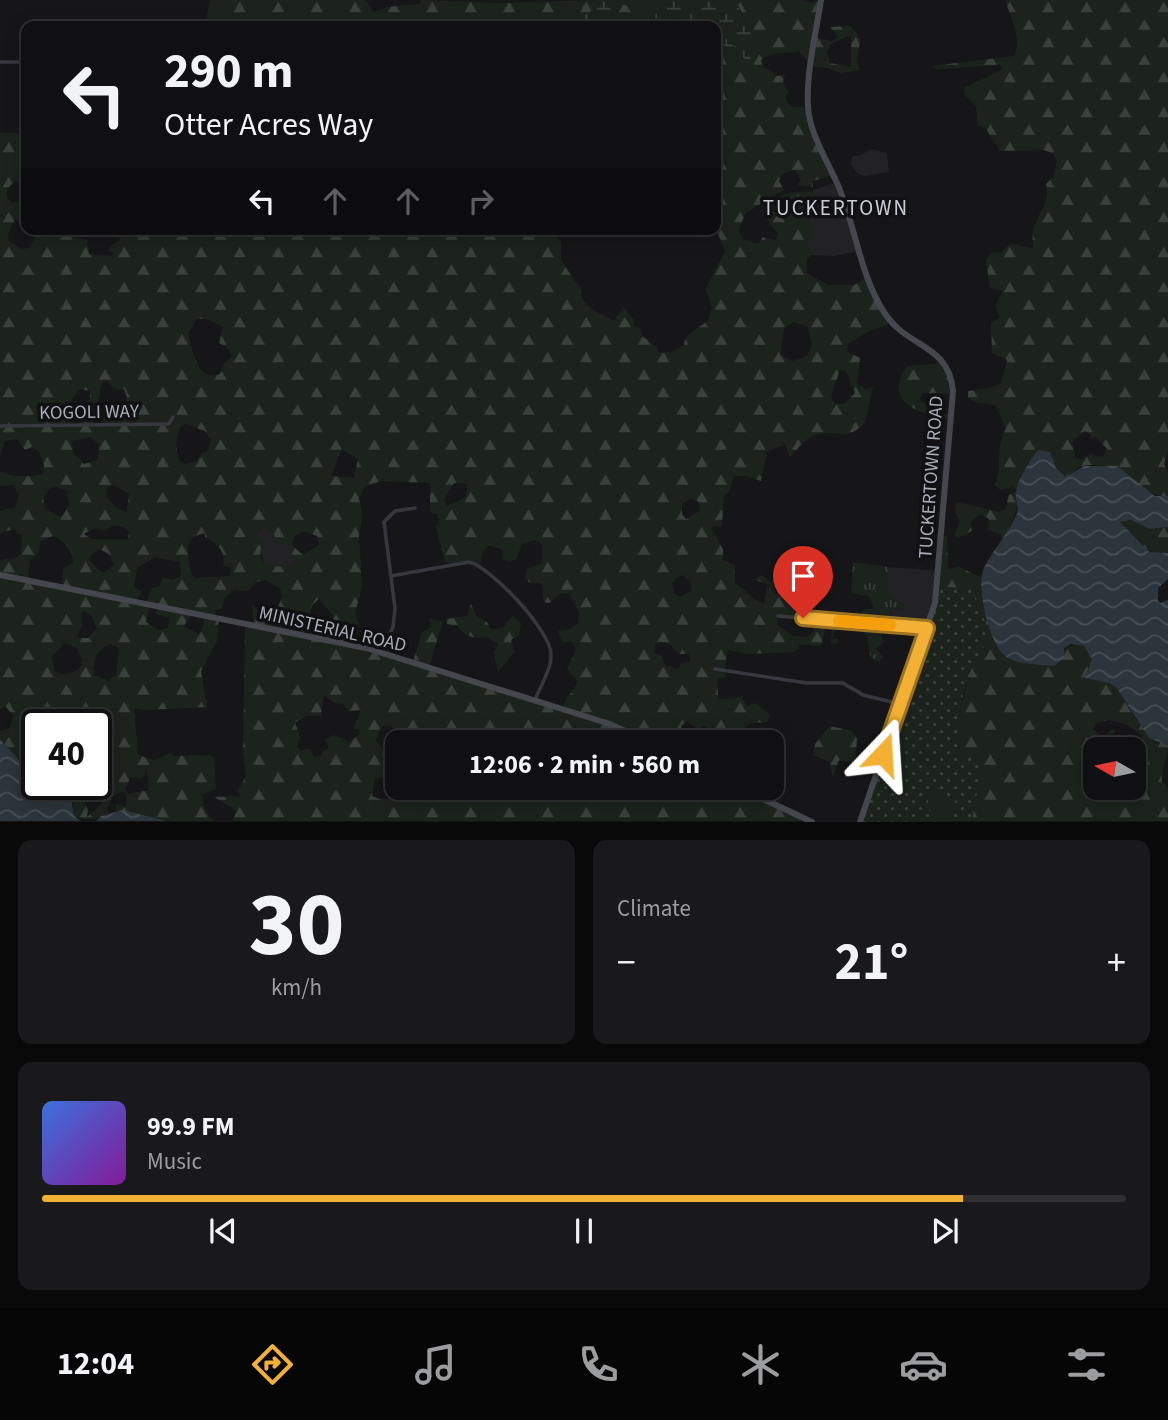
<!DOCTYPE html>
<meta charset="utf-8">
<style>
:root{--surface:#101012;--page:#19191b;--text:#f1f3f6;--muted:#9c9d9f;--line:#303032;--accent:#f2b134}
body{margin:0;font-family:"Source Sans 3",sans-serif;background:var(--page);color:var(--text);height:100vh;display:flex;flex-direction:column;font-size:26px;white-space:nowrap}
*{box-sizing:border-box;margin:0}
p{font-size:23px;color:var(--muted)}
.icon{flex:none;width:38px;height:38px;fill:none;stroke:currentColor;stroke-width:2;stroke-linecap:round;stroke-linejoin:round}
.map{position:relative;height:822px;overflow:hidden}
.sheet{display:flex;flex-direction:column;gap:18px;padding:18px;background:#09090a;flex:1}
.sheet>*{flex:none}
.hud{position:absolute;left:21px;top:21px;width:700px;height:214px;border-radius:14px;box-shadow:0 4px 18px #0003,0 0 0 2px var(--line);background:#101012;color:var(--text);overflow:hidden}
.needle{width:46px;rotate:279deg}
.tools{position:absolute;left:1083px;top:737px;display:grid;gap:14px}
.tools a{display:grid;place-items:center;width:63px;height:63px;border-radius:14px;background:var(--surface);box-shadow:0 4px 18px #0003,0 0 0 2px var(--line);font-size:35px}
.speed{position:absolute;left:21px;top:709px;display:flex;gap:14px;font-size:35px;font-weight:700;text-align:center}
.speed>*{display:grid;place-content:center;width:91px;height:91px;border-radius:50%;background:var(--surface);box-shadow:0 4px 18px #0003,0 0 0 2px var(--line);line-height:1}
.speed .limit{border:4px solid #111;border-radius:10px;background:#fff;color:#111}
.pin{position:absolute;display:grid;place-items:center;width:60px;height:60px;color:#fff;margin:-72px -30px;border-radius:50% 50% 50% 0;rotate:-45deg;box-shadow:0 0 7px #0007}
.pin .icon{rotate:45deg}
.me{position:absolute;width:77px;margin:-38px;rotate:20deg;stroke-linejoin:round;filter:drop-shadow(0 0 5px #0008)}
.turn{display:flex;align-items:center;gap:24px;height:147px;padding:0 28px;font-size:32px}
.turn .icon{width:91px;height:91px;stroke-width:2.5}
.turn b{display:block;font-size:49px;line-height:60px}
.lanes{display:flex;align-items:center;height:66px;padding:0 28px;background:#0003;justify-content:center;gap:35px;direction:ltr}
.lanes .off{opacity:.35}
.big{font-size:52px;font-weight:700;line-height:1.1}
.sheet .tile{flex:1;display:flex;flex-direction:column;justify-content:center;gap:10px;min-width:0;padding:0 24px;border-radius:14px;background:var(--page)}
.sheet .dial{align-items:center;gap:0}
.dial b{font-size:91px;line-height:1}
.song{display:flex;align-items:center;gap:21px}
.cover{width:84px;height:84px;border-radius:10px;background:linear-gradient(135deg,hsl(220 70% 55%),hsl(290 70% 35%))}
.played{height:7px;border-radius:4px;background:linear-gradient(90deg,var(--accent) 85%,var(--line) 85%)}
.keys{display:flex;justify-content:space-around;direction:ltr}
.heat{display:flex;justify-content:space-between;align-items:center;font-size:38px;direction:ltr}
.sheet .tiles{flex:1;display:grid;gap:18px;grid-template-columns:1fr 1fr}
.tile:last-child{grid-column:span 2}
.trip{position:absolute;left:385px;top:730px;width:399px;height:70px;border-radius:14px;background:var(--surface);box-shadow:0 4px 18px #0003,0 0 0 2px var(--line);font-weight:700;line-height:70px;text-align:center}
.tabs{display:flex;height:112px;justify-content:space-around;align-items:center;background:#060607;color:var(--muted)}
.tabs .icon{width:49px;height:49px}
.tabs .current{color:var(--accent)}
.tabs b{font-size:32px;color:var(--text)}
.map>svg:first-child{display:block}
.built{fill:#222225}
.grass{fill:url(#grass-tufts)}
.forest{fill:url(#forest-firs);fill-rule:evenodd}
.wetland{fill:url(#wetland-marsh)}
.park{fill:url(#park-dots)}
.pitch{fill:#1c231d}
.water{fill:url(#water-waves)}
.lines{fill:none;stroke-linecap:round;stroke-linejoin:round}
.street{stroke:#37383d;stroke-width:3.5}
.secondary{stroke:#45474d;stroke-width:6}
.route-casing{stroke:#9d7322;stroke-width:18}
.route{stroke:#f2b134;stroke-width:12}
.slow{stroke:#f59e0b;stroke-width:12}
.labels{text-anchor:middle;stroke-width:7;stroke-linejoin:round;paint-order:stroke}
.street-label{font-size:19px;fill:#a8adb8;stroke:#111113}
.neighbourhood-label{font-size:21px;letter-spacing:2px;fill:#c9ccd4;stroke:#111113}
</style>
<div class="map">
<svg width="1168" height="822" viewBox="0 0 1168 822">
<defs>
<pattern id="grass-tufts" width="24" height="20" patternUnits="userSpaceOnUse" patternTransform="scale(1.75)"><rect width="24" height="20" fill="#1c231d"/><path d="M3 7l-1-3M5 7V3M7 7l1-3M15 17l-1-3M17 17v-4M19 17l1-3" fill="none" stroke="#3a403c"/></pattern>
<pattern id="forest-firs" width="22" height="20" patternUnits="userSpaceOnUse" patternTransform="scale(1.75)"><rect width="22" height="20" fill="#1c231d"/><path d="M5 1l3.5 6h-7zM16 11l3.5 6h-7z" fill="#3a403c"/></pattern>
<pattern id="wetland-marsh" width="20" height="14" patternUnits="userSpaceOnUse" patternTransform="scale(1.75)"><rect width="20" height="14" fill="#1c231d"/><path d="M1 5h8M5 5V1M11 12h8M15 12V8" fill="none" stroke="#3a403c"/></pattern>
<pattern id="park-dots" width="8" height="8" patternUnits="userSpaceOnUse" patternTransform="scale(1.75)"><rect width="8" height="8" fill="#1c231d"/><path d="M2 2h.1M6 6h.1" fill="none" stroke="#3a403c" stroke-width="1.8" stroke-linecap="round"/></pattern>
<pattern id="water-waves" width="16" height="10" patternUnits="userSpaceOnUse" patternTransform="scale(1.75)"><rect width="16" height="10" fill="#2c353c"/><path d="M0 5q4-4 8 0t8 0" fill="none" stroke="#485056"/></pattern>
</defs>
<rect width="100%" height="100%" fill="#161618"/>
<g class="built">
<path d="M871 149 887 153 889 172 864 176 857 173 850 163 853 156 861 155Z"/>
<path d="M836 183 859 251 835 256 810 255 806 245 809 197 813 198V190Z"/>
<path d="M264 525 275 536 278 544 286 541 296 562 284 567 264 565 259 542 253 540Z"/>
<path d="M888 567 940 571 927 628 891 625 892 610 903 609 904 604 893 601 886 591Z"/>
</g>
<path class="grass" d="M853 562 888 567 886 591 893 601 906 605 903 609 892 610 891 625H883L881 635 884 642 876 649 883 657 878 662 870 656 867 634 857 630 863 610 874 608 869 596 851 593Z"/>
<g class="forest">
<path d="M210 0H365L374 12 387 7 420 4 421 0 498 3 599 0 594 10 582 19 581 26H205Z"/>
<path d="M635 0H642L657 16C672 12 674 18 685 26H610L608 18 621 4 633 7Z"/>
<path d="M729 0H804L811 3 820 0 816 37 831 41 838 37 830 27 851 26 860 39 857 61 860 70 840 73 829 68 812 67 799 51C785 56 774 49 761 60L763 68 770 69 776 76 785 75 783 82 788 93 785 97 790 106 807 108 833 175 813 181V187L798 185 801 179 795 170 783 173 779 181 784 190 746 213 738 230 744 240 758 244 763 237 775 240 778 234 763 213C779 189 789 194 812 191L814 198 809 197V227L813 231V238L806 245 812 254 807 259V273L828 285H854L868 277 891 323 867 332 847 345 848 352 860 358 857 384 868 390 873 386 865 423C846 442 840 430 819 434 804 437 800 448 790 457L785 444 767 452 761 481 747 476H734L729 491 724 496 722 527 714 525 712 529 723 549V560L735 565V583C746 589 752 600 764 604L768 584 754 580 762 575 773 585 775 594 790 588 799 593 791 604 795 608 797 602 800 603V617L777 616V624L792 636 807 637 814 631 810 619 835 621 845 630H834L833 639H838L837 644 831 643 832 630H825L821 646 798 644 799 647 794 652 749 654 728 650 724 670 726 677 718 679V699L741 697 747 706 755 703 770 715 768 722 750 723 729 742H708L711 730 704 726 699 729 687 722 682 725 677 742H657L615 723 562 706 578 682 567 669 576 650 572 641 562 642 558 631 570 629 578 624 579 613 569 594 561 593 549 603 544 602 542 583H530L525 578 527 568 542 564V544L534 540 522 544 516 559 510 562 502 559 503 550 489 545 483 552 480 565 468 562 445 563 436 527 439 523 437 514 430 512V483L381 481 365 486 359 498 362 514 359 536 362 587 355 613 359 624 351 646 413 662 422 632 430 628 429 619 443 621 429 667 608 725 644 742H397V788H735L807 821H233L236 810 214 797 242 796 237 792 246 776 243 752 245 624 254 625 252 604 259 611 278 607 282 596 280 588 265 580 256 582 247 591 234 590 224 598 223 607 216 610 215 616 219 618 217 641 201 671 207 707 145 710 134 708 138 755 154 760 170 753 175 756 209 755 214 758 216 789 202 795 205 811 214 821H166L116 811V804L126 807V793L122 792 114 795 107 808 109 813C94 819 89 822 74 816L72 797 66 790 44 784H85L81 786 80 793 88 809 87 817 102 804 104 789 96 783V724H37V780L0 739V731L10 728 14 716 6 707 0 709V560L16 558 21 554 22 535 16 533 15 529 0 533V511L15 507 19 495 13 485 0 486V471C10 478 30 477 43 474L44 465 39 451 32 447 25 450 17 439 5 441 0 456V133H19L26 128V180L15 181 7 189V197L11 202H26V222L15 220 8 234 9 241 21 249 29 248 35 238 33 229H63L65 236 87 240 89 254 112 256 113 253 108 249 124 235 125 229H548L561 242V260C565 266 577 285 581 288 580 308 600 312 614 321L623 307 634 320V326L641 329 642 336 657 347 659 353 672 352 684 345C686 331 699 330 709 319L712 307 706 288 725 251C719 234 716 236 716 214L724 208 716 204V41L735 45 748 65 752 63 750 46 753 36 739 7ZM851 35V67L830 63 827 52 831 44ZM197 319H207L223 327 219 343 230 350 231 357 224 364 220 374C199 384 191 349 188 333ZM794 322 808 327 812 345 807 356 793 361 780 355 784 328ZM840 370 846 371 855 393 844 404H835L831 396ZM107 381 115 390 124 389 127 398 122 406H106L103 424H93L102 383ZM79 389 90 391V400L86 402 79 425 70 424 74 407 70 402ZM185 424 205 431 211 440 207 452 202 453 196 462 184 464 179 460 176 444 180 427ZM90 437 99 444 98 460 84 464 73 452 72 441ZM342 449 358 459 354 478 331 476ZM454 483 467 484 466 497 447 506 444 499ZM114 485 129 494 127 512 117 509 106 496 107 487ZM56 487 67 491 69 505 63 515 57 516 45 508 43 497 50 488ZM691 498 699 502 700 511 686 519 682 514V504ZM114 525 124 527 129 532 128 539H91L84 534 95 528 105 531ZM264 525 275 536 278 545 286 541 296 562 284 567 264 565 260 556 262 539 253 540ZM303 531 317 536 319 545 303 555 292 545 294 536ZM204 533 205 537C216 542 227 552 223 566L231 567 230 576 195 578 191 574 187 546 193 537ZM53 536C65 543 73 548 73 563L63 569 62 586 28 580 30 560 38 554 41 541ZM99 549 109 554 114 565 103 573 89 560 91 555ZM155 557 180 562 181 576 172 580 163 578 159 587 152 588 146 602 137 600 142 592 134 587 137 568ZM683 575 691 582 692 590 681 597 675 594 672 584 677 577ZM319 599 333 615 331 625 321 624 320 627 309 623 312 605ZM150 604 158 605 156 614 169 618 168 628 158 630 146 622ZM84 611 90 614 97 628 88 638H80L77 635 82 626 81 612ZM193 612 203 614 204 625 199 634 184 626ZM656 642C669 641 673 647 679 654H689L690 662 681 663 678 669 664 664 662 655 654 653ZM64 643 76 647 82 659 80 668C72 674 63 677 54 671L52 656ZM111 644 119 648 116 675 108 681 95 675C91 662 97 647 111 644ZM324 695 335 703 344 704 348 711 361 710 353 730 359 729 360 734 349 742 334 735 326 740 329 748 323 751 321 756 314 757 310 749 301 750 297 747 300 736 295 723 306 716H321ZM391 726 396 731 394 749H382L376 740 381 727ZM147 770 149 790 128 794 125 789 131 777 142 778ZM386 777 394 781 396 786 389 798 379 799 372 796 375 778Z"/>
<path d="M1005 0H1168V450L1164 464 1168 472V496C1137 499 1128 454 1078 467L1071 476 1066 477 1056 468 1050 452 1028 462C1015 492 1022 512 1002 540L1000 534 988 530 989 519 980 514 971 522 972 531 958 538 954 536 960 521 955 513 956 502 1000 512 1005 509 1009 495 1017 491 1012 487 1001 490 995 486C1003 466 995 448 1006 428L995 405 974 402 968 397V391L990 388 1001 383 1007 360 992 353 991 323 999 318 996 304 1003 291 990 288 986 260 992 252 1001 253 1010 244 1033 248C1033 243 1032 237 1033 231 1037 213 1051 204 1046 184L1053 177 1057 161 1054 154 1044 150 1000 151 986 129 978 125 976 106 964 94V88L1002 70 1001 65 937 69 932 66 1014 56C1023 40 1010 16 1005 0ZM1085 431 1091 435 1090 439 1096 437 1107 449 1103 456 1098 457 1091 453 1081 460 1076 458 1072 442Z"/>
<path d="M942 360 947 366 952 394 924 393 919 398 934 412 951 416 950 419C920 413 882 404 907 366L935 364Z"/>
<path d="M1131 520 1150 529 1168 527V553L1149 552 1120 522Z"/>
<path d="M942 536H947L948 569 959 567 981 577C978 599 991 637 1004 655L1054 666C1063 651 1065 643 1084 646L1092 659 1085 678 1110 683 1116 687C1131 710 1141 736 1168 745 1168 759 1161 767 1162 782L1168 789V821H972L956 725 975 651 988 639 989 632 967 589 939 587ZM1109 720 1128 725 1142 736 1143 746 1134 756V788H1096V749H1108L1106 745 1116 730 1112 729 1103 738 1093 729 1096 723Z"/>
<path d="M471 604 477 616 487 622 491 629 503 628 512 616 521 623 519 635 511 640 515 651 498 672 494 652 498 644 486 637C474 640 464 635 457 626L447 624 445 619 467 616Z"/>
<path d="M830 726 852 731 857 738 855 763 839 760 833 776 829 762 813 755 815 744Z"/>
</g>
<g class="wetland">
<path d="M599 0H635L633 7 621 4 608 18 610 26H581L582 16 593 10Z"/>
<path d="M642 0H729L736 3 753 36 750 46 752 63 748 65 735 45 729 48 716 41V26L678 25V18L670 19 668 14 655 19Z"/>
</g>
<path class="park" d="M939 587 972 588 991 637C968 660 951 723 961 754L982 763 972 821 859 822Z"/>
<path class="pitch" d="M929 791 956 799 949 821H938C929 813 926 803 929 791Z"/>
<g class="water">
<path d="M1038 450 1050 452 1056 468 1066 477 1084 466H1117L1155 496H1168V527L1150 529 1131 520 1120 522 1149 552 1168 553V579L1158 588V601L1160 603 1168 600V745L1149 738 1116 687 1109 683 1085 678 1092 659 1084 646 1071 644 1064 648V658L1054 666C1040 664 1013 665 1003 654 989 640 975 586 984 568 993 549 1009 534 1017 513 1019 507 1017 505 1016 498 1015 482 1029 462 1038 450Z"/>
<path d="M0 739 37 780V784L70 793 74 816 81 821H0Z"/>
<path d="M123 810 166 821H96L101 816Z"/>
</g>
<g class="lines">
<g class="street">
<path d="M0 62H26"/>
<path d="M0 426 169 424 173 417"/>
<path d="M391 576 469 562C492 568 550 630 551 654 552 668 540 687 535 700"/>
<path d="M778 616 926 628"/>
<path d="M382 653 393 627 395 608 384 522 395 511 415 508"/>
<path d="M715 669 807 683H843L863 695 900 704"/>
</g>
<g class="secondary">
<path d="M821 0C816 34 806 72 808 106 809 134 830 165 840 190 856 230 861 279 886 315 908 348 949 344 953 391L935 603 860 822"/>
<path d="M0 575 366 648 610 724 649 742"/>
<path d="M740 788 812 822"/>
</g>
</g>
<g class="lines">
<defs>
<path id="route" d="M803 618 927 628 883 754"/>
</defs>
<use href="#route" class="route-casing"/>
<use href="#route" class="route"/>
<path class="slow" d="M839 621 890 625"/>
</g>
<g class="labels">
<g class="street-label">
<text transform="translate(89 411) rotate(-1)" y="7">KOGOLI WAY</text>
<text transform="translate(930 477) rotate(-86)" y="7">TUCKERTOWN ROAD</text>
<text transform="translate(333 628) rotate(13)" y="7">MINISTERIAL ROAD</text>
</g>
<g class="neighbourhood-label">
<text x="836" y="215">TUCKERTOWN</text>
</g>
</g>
</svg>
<div class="tools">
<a><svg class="needle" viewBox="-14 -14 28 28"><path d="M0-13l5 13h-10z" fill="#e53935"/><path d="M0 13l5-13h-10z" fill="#9c9d9f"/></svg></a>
</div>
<div class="speed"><div class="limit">40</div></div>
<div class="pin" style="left:803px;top:618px;background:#d93025"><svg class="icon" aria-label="arrive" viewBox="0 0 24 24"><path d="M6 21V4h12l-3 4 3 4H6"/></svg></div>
<svg class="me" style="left:883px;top:754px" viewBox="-20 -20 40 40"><path d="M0-17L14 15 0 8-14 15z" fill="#f2b134" stroke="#fff" stroke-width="4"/></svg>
<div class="trip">12:06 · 2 min · 560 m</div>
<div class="hud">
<div class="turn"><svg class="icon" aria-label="left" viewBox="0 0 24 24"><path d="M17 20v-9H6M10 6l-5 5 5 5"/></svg><div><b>290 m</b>Otter Acres Way</div></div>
<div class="lanes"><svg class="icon" aria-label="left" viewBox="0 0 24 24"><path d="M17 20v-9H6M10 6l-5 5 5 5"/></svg><svg class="icon off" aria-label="ahead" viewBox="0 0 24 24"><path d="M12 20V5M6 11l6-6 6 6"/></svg><svg class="icon off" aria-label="ahead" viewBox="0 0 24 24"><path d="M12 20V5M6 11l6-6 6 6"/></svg><svg class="icon off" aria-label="right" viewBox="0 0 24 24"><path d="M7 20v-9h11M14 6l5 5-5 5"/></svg></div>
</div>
</div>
<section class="sheet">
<div class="tiles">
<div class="tile dial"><b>30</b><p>km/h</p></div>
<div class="tile"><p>Climate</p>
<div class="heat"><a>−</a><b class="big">21°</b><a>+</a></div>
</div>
<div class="tile">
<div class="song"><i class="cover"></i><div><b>99.9 FM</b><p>Music</p></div></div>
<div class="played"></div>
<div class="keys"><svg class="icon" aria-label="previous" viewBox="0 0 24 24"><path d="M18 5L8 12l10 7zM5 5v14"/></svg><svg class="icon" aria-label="pause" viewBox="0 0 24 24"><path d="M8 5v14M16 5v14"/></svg><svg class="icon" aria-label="next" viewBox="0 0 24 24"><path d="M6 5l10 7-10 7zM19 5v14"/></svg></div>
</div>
</div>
</section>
<nav class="tabs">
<b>12:04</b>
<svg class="icon current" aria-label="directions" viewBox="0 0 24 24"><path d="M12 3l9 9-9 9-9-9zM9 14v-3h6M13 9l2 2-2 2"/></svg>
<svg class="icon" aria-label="music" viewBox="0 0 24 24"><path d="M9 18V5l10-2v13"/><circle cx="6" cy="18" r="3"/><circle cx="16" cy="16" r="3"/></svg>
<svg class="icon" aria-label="phone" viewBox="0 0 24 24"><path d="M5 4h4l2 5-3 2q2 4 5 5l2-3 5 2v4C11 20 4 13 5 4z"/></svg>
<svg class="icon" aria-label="climate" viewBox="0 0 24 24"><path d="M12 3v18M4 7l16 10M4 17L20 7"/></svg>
<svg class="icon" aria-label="car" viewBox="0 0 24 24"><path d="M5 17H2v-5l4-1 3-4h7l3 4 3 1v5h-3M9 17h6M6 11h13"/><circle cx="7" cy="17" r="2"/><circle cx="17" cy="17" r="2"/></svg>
<svg class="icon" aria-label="filters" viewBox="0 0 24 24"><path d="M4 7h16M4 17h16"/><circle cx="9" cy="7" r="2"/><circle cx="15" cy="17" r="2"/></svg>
</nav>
